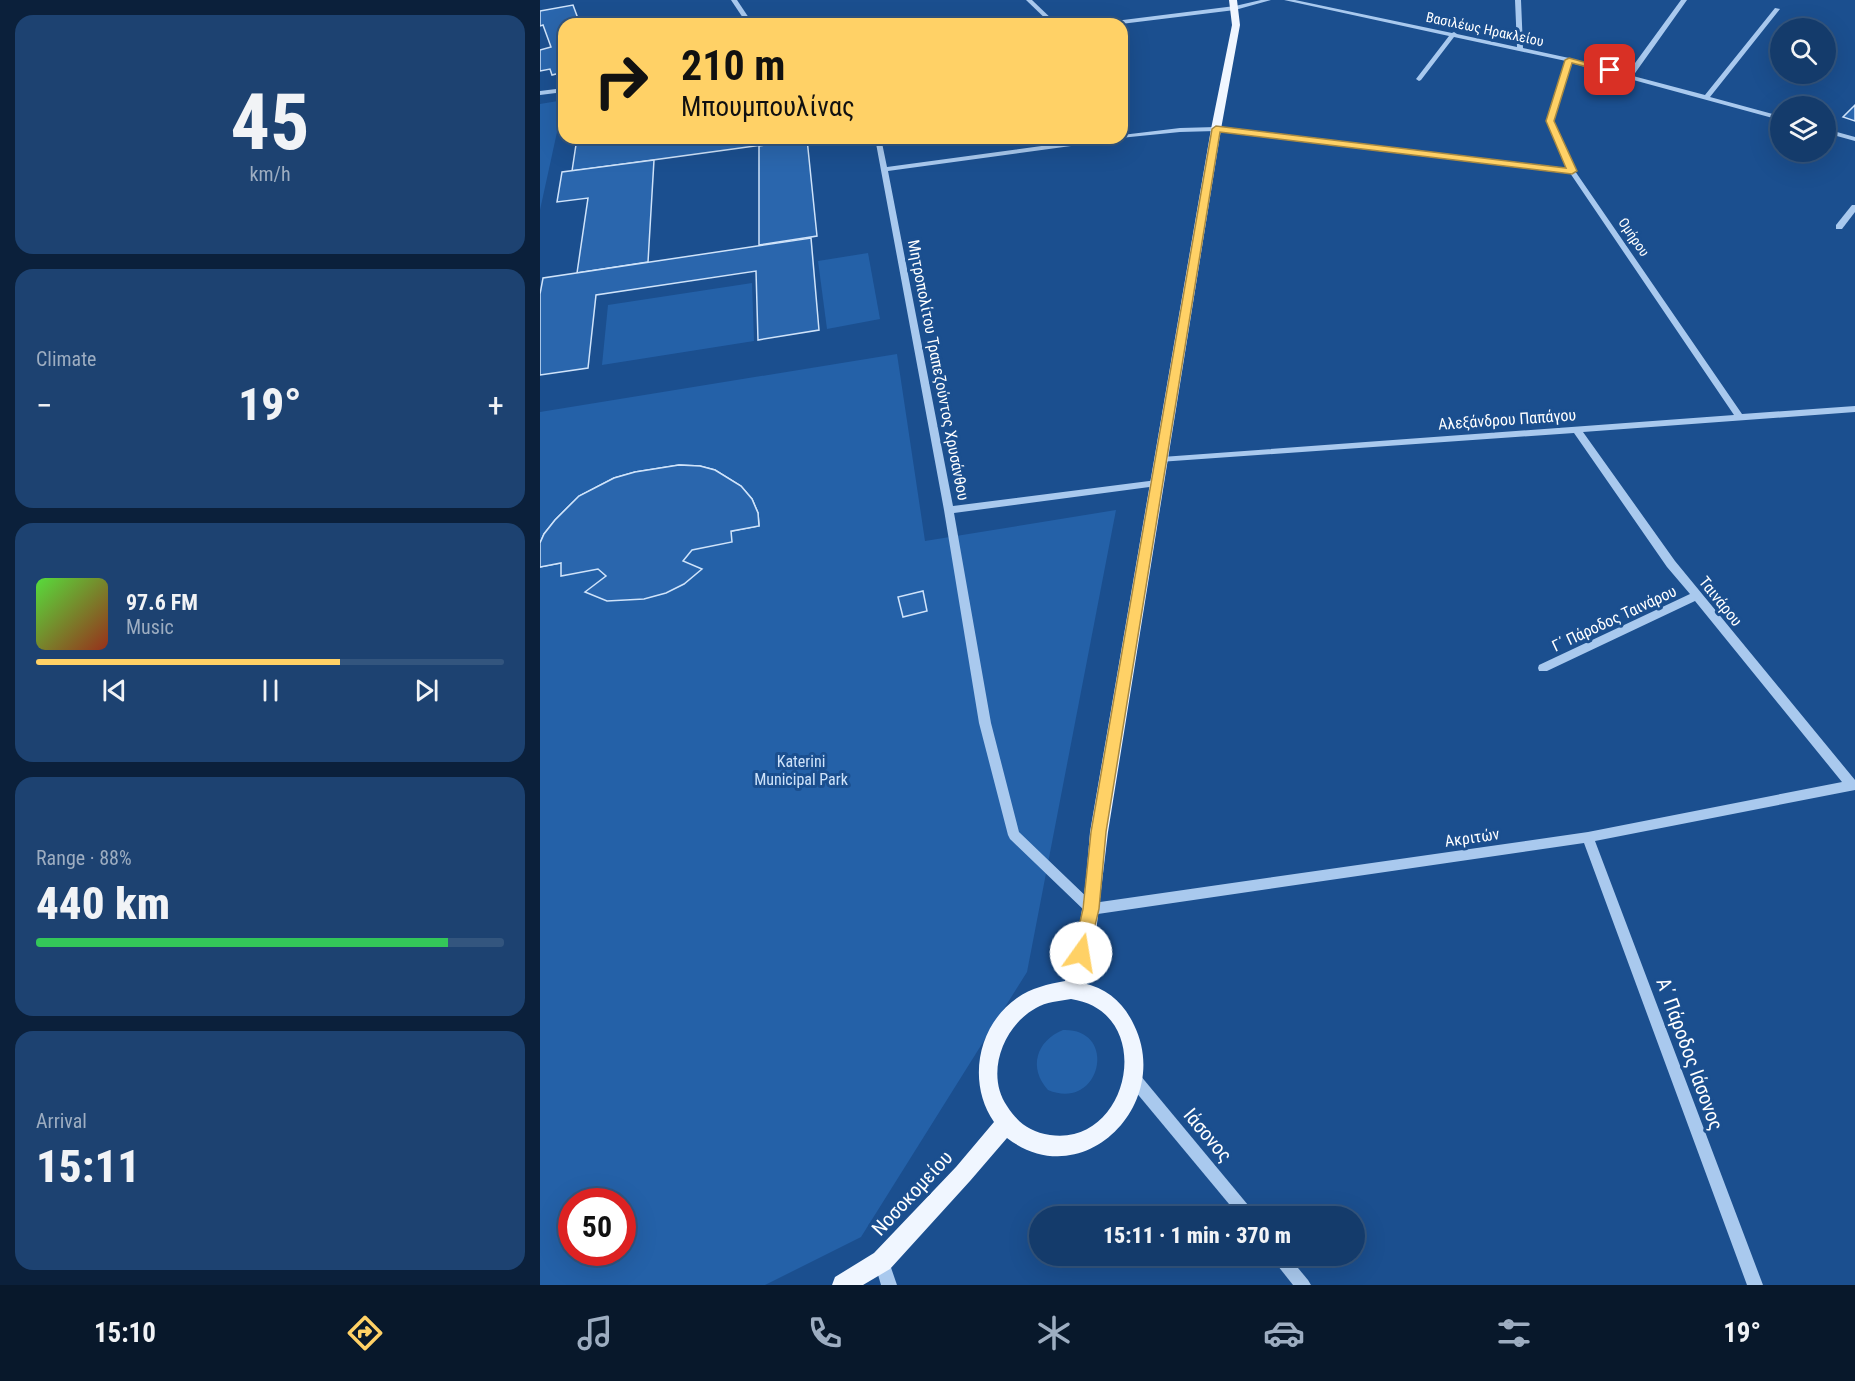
<!DOCTYPE html>
<meta charset="utf-8">
<style>
:root{--surface:#143b6b;--page:#1d4271;--text:#f1f3f6;--muted:#9dadc1;--line:#33557e;--accent:#ffd166}
body{margin:0;font-family:"Roboto Condensed",sans-serif;background:var(--page);color:var(--text);height:100vh;display:flex;flex-direction:column;font-size:22px;white-space:nowrap}
*{box-sizing:border-box;margin:0}
p{font-size:20px;color:var(--muted)}
.icon{flex:none;width:33px;height:33px;fill:none;stroke:currentColor;stroke-width:2;stroke-linecap:round;stroke-linejoin:round}
.map{position:relative;flex:1;overflow:hidden}
.panel{display:flex;flex-direction:column;gap:15px;padding:15px;background:#0b203b;width:540px}
.panel>*{flex:none}
.banner{position:absolute;left:18px;top:18px;width:570px;height:126px;border-radius:18px;box-shadow:0 6px 24px #0002,0 0 0 2px var(--line);background:#ffd166;color:#111;overflow:hidden}
.controls{position:absolute;left:1230px;top:18px;display:grid;gap:12px}
.controls a{display:grid;place-items:center;width:66px;height:66px;border-radius:50%;background:var(--surface);box-shadow:0 6px 24px #0002,0 0 0 2px var(--line);font-size:30px}
.speed{position:absolute;left:18px;top:1188px;display:flex;gap:12px;font-size:30px;font-weight:700;text-align:center}
.speed>*{display:grid;place-content:center;width:78px;height:78px;border-radius:50%;background:var(--surface);box-shadow:0 6px 24px #0002,0 0 0 2px var(--line);line-height:1}
.speed .limit{border:9px solid #d22;background:#fff;color:#111}
.pin{position:absolute;display:grid;place-items:center;width:51px;height:51px;color:#fff;margin:-26px;border-radius:12px;box-shadow:0 3px 9px #0006}
.me{position:absolute;width:66px;margin:-33px;rotate:13deg;stroke-linejoin:round;filter:drop-shadow(0 0 4px #0008)}
.turn{display:flex;align-items:center;gap:21px;height:126px;padding:0 24px;font-size:27px}
.turn .icon{width:78px;height:78px;stroke-width:2.5}
.turn b{display:block;font-size:42px;line-height:51px}
.big{font-size:45px;font-weight:800;line-height:1.1}
.panel .card{flex:1;display:flex;flex-direction:column;justify-content:center;gap:9px;min-width:0;padding:0 21px;border-radius:18px;background:var(--page)}
.panel .dial{align-items:center;gap:0}
.dial b{font-size:78px;line-height:1}
.song{display:flex;align-items:center;gap:18px}
.cover{width:72px;height:72px;border-radius:9px;background:linear-gradient(135deg,hsl(110 70% 55%),hsl(10 70% 35%))}
.played{height:6px;border-radius:3px;background:linear-gradient(90deg,var(--accent) 65%,var(--line) 65%)}
.keys{display:flex;justify-content:space-around;direction:ltr}
.heat{display:flex;justify-content:space-between;align-items:center;font-size:33px;direction:ltr}
.charge{height:9px;border-radius:4px;background:linear-gradient(90deg,#34c759 88%,var(--line) 0)}
.trip{position:absolute;left:489px;top:1206px;width:336px;height:60px;border-radius:30px;background:var(--surface);box-shadow:0 6px 24px #0002,0 0 0 2px var(--line);font-weight:800;line-height:60px;text-align:center}
.dock{display:flex;height:96px;justify-content:space-around;align-items:center;background:#08182b;color:var(--muted)}
.dock .icon{width:42px;height:42px}
.dock .current{color:var(--accent)}
.dock b{font-size:27px;color:var(--text)}
main{display:flex;flex:1;min-height:0}
.map>svg:first-child{display:block}
.green{fill:#2461a8;fill-rule:evenodd}
.building{fill:#2a66ad;stroke:#cfe3fa;stroke-width:1.5}
.lines{fill:none;stroke-linecap:round;stroke-linejoin:round}
.minor{fill:#a9c9ee;fill-rule:evenodd}
.major{fill:#f0f6ff;fill-rule:evenodd}
.route{fill:#ffd166;stroke:#a68842;stroke-width:1.5}
.labels{text-anchor:middle;stroke-width:6;stroke-linejoin:round;paint-order:stroke}
.far-street-label{font-size:14px;fill:#fff;stroke:#1b4f8f}
.street-label{font-size:16px;fill:#fff;stroke:#1b4f8f}
.park-label{font-size:16px;fill:#cfe3fa;stroke:#1b4f8f}
.near-street-label{font-size:20px;fill:#fff;stroke:#1b4f8f}
</style>
<main>
<section class="panel">
<div class="card dial"><b>45</b><p>km/h</p></div>
<div class="card"><p>Climate</p>
<div class="heat"><a>−</a><b class="big">19°</b><a>+</a></div>
</div>
<div class="card">
<div class="song"><i class="cover"></i><div><b>97.6 FM</b><p>Music</p></div></div>
<div class="played"></div>
<div class="keys"><svg class="icon" aria-label="previous" viewBox="0 0 24 24"><path d="M18 5L8 12l10 7zM5 5v14"/></svg><svg class="icon" aria-label="pause" viewBox="0 0 24 24"><path d="M8 5v14M16 5v14"/></svg><svg class="icon" aria-label="next" viewBox="0 0 24 24"><path d="M6 5l10 7-10 7zM19 5v14"/></svg></div>
</div>
<div class="card"><p>Range · 88%</p><b class="big">440 km</b><div class="charge"></div></div>
<div class="card"><p>Arrival</p><b class="big">15:11</b></div>
</section>
<div class="map">
<svg width="1315" height="1285" viewBox="0 0 1315 1285">
<rect width="100%" height="100%" fill="#1b4f8f"/>
<g class="green">
<path d="M24 100 0 210V104Z"/>
<path d="M328 253 340 319 287 329 278 261Z"/>
<path d="M212 283 214 341 62 365 68 305Z"/>
<path d="M357 354 385 541 576 510 487 972 321 1237 225 1285H0V412ZM32 1202H82V1252H32Z"/>
<path d="M523 1030C579 1028 561 1112 508 1090 488 1068 496 1041 523 1030Z"/>
</g>
<g class="building">
<path d="M33 5 40 24H24V72L12 75 10 69 0 71V50L11 47 3 25 0 26V11Z"/>
<path d="M1315 105V121L1303 117Z"/>
<path d="M37 138H109L108 140 128 138 267 139 32 171Z"/>
<path d="M267 139 277 236 219 245V146Z"/>
<path d="M114 160 108 262 37 273 48 198 17 202 22 172Z"/>
<path d="M271 238 279 330 218 340 216 271 56 295 48 368 0 375V294L3 278Z"/>
<path d="M139 465 160 466 175 470 201 486 212 499 218 513 219 526 156 538 155 527 148 518 139 512 125 509 109 510 93 514 78 522 66 533 58 544 55 556 0 567V543L4 534 15 520 39 496 74 478 95 472Z"/>
<path d="M139 465 160 466 175 470 201 486 212 499 218 513 219 526 191 531 192 542 152 550 143 561 162 569 144 584 126 593 104 599 67 601 45 592 66 576 58 569 21 576V563L0 567V543L4 534 15 520 39 496 74 478 95 472Z"/>
<path d="M383 591 387 611 363 617 358 597Z"/>
</g>
<g class="lines">
<g class="minor">
<path d="M191 0H197L213 24H207Z"/>
<path d="M486 0H492L517 24H511Z"/>
<path d="M721 0H731L695 10 581 24H564L567 22 695 6Z"/>
<path d="M744 0H755L912 33 914 32 917 34 977 47 975 0H981L983 48 1029 58 1087 74 1141 0H1147L1093 76 1165 95 1235 8 1240 9 1170 97 1240 116V120L1031 63 1013 121 1035 171 1202 414 1315 406V412L1043 432 1135 561 1315 780V790L1055 841 1223 1285H1207L1044 843 551 915 547 913 470 839 468 835 439 723 404 510 335 138H341L347 167 560 138H578L575 140 348 171 413 506 617 480 622 483 617 486 414 513 451 723 479 832 553 903 1048 832 1302 782 1155 601 1007 671H999L998 668 999 665 1150 594 1127 567 1034 433 619 462 617 460 619 458 622 457 1194 415 1030 173 676 131 640 132 580 138H582V135L640 128 676 127 1027 168 1007 121 1026 61 914 37 881 80 879 81 876 79 909 36Z"/>
<path d="M24 88V92L0 95V91Z"/>
<path d="M1286 129 1315 137V141L1286 133Z"/>
<path d="M1312 205H1315V212L1302 229H1296V225Z"/>
<path d="M595 1073 600 1075 713 1211 715 1216H699L590 1085 588 1080 590 1075Z"/>
<path d="M342 1253 347 1256 357 1285H341L334 1261 337 1256Z"/>
<path d="M731 1256H748L768 1280 771 1285H753L734 1261Z"/>
</g>
<path class="major" d="M689 0H697L700 25 681 129 568 832 556 932 543 983C568 989 583 1002 594 1025 633 1104 543 1196 467 1138L430 1181 350 1269 323 1285H292L295 1277 334 1253 416 1167 454 1122C427 1083 437 1026 477 998 491 988 508 984 525 981 542 934 546 882 550 832L671 129 692 25ZM531 999C618 1012 590 1147 510 1135 490 1132 478 1123 467 1106 445 1074 463 1026 496 1008 506 1002 519 1001 531 999Z"/>
</g>
<path class="route" d="M1029 58 1074 70 1070 73 1032 63 1014 121 1037 171 1032 174 680 132 566 832 559 909 547 959 541 961 535 959 533 953 543 909 551 832 672 129 676 126 1026 168 1006 121 1025 60Z"/>
<g class="labels">
<g class="far-street-label">
<text transform="translate(945 29) rotate(12)" y="5">Βασιλέως Ηρακλείου</text>
<text transform="translate(1094 237) rotate(56)" y="5">Ομήρου</text>
</g>
<g class="street-label">
<text transform="translate(399 370) rotate(79)" y="6">Μητροπολίτου Τραπεζούντος Χρυσάνθου</text>
<text transform="translate(967 419) rotate(-4)" y="6">Αλεξάνδρου Παπάγου</text>
<text transform="translate(1181 601) rotate(51)" y="6">Ταινάρου</text>
<text transform="translate(1074 618) rotate(-25)" y="6">Γ΄ Πάροδος Ταινάρου</text>
<text transform="translate(932 837) rotate(-8)" y="6">Ακριτών</text>
</g>
<g class="park-label">
<text x="261" y="767">Katerini<tspan x="261" dy="18">Municipal Park</tspan></text>
</g>
<g class="near-street-label">
<text transform="translate(1150 1054) rotate(70)" y="7">Α΄ Πάροδος Ιάσονος</text>
<text transform="translate(668 1135) rotate(50)" y="7">Ιάσονος</text>
<text transform="translate(372 1193) rotate(-47)" y="7">Νοσοκομείου</text>
</g>
</g>
</svg>
<div class="controls">
<a><svg class="icon" aria-label="search" viewBox="0 0 24 24"><circle cx="10" cy="10" r="6"/><path d="M15 15l6 6"/></svg></a>
<a><svg class="icon" aria-label="layers" viewBox="0 0 24 24"><path d="M12 4l9 5-9 5-9-5zM3 14l9 5 9-5"/></svg></a>
</div>
<div class="speed"><div class="limit">50</div></div>
<div class="pin" style="left:1070px;top:70px;background:#d93025"><svg class="icon" aria-label="arrive" viewBox="0 0 24 24"><path d="M6 21V4h12l-3 4 3 4H6"/></svg></div>
<svg class="me" style="left:541px;top:953px" viewBox="-20 -20 40 40"><circle r="19" fill="#fff"/><path d="M0-13L10 11 0 6-10 11z" fill="#ffd166"/></svg>
<div class="trip">15:11 · 1 min · 370 m</div>
<div class="banner">
<div class="turn"><svg class="icon" aria-label="right" viewBox="0 0 24 24"><path d="M7 20v-9h11M14 6l5 5-5 5"/></svg><div><b>210 m</b>Μπουμπουλίνας</div></div>
</div>
</div>
</main>
<nav class="dock">
<b>15:10</b>
<svg class="icon current" aria-label="directions" viewBox="0 0 24 24"><path d="M12 3l9 9-9 9-9-9zM9 14v-3h6M13 9l2 2-2 2"/></svg>
<svg class="icon" aria-label="music" viewBox="0 0 24 24"><path d="M9 18V5l10-2v13"/><circle cx="6" cy="18" r="3"/><circle cx="16" cy="16" r="3"/></svg>
<svg class="icon" aria-label="phone" viewBox="0 0 24 24"><path d="M5 4h4l2 5-3 2q2 4 5 5l2-3 5 2v4C11 20 4 13 5 4z"/></svg>
<svg class="icon" aria-label="climate" viewBox="0 0 24 24"><path d="M12 3v18M4 7l16 10M4 17L20 7"/></svg>
<svg class="icon" aria-label="car" viewBox="0 0 24 24"><path d="M5 17H2v-5l4-1 3-4h7l3 4 3 1v5h-3M9 17h6M6 11h13"/><circle cx="7" cy="17" r="2"/><circle cx="17" cy="17" r="2"/></svg>
<svg class="icon" aria-label="filters" viewBox="0 0 24 24"><path d="M4 7h16M4 17h16"/><circle cx="9" cy="7" r="2"/><circle cx="15" cy="17" r="2"/></svg>
<b>19°</b>
</nav>
